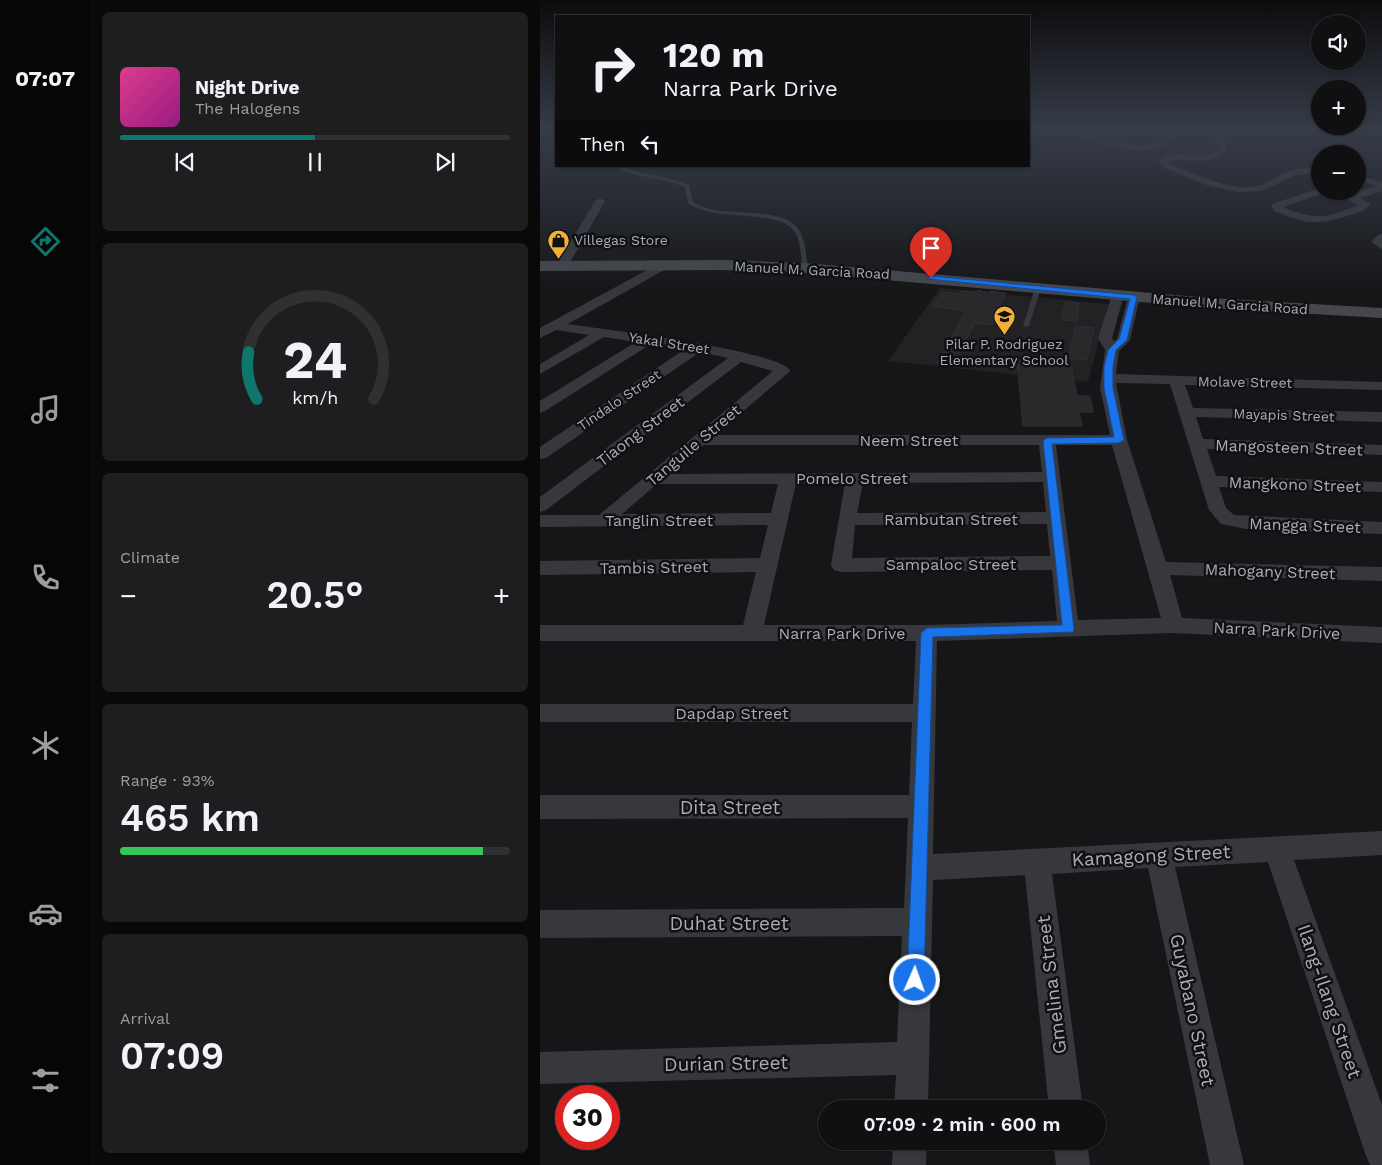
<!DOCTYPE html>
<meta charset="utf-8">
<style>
:root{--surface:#101012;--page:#1e1e20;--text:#f1f3f6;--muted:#9c9d9f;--line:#303032;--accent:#0f766e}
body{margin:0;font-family:"Work Sans",sans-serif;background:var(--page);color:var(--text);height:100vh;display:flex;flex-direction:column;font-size:19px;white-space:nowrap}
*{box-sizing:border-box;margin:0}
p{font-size:16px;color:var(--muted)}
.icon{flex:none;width:28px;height:28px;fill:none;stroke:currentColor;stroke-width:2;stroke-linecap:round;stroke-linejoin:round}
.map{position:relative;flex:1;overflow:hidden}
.panel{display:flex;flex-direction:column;gap:12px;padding:12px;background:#09090a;width:450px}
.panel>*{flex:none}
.banner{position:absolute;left:15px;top:15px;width:475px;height:152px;border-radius:0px;box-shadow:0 1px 4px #0004,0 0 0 1px var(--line);background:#101012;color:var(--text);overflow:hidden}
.fabs{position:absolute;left:771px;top:15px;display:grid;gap:10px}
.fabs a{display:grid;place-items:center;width:55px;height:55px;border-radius:50%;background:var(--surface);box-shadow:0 1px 4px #0004,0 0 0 1px var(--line);font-size:25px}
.speed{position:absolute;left:15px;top:1085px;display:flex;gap:10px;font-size:25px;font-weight:700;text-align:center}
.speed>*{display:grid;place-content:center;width:65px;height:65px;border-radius:50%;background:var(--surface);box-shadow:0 1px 4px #0004,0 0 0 1px var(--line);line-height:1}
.speed .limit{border:8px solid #d22;background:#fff;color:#111}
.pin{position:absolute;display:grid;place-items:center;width:42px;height:42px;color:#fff;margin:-51px -21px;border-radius:50% 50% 50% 0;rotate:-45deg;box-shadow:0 0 5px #0007}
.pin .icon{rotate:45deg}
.me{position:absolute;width:55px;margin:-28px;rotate:2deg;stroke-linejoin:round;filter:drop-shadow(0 0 4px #0008)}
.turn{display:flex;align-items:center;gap:18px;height:105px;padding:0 25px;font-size:22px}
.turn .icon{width:65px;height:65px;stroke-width:2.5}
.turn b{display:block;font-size:35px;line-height:42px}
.then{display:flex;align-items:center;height:48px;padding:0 25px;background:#0003;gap:10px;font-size:19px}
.big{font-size:38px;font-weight:600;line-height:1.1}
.panel .tile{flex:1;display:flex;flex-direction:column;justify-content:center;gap:8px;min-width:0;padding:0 18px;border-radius:8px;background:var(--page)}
.panel .dial{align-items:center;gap:0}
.dial svg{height:130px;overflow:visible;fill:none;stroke:var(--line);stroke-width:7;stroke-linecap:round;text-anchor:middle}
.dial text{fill:var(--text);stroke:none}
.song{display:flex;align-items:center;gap:15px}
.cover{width:60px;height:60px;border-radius:8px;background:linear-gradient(135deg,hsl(330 70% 55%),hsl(310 70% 35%))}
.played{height:5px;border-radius:2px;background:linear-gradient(90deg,var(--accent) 50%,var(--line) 50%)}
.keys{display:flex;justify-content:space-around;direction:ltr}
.heat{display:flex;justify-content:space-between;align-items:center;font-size:28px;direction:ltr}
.charge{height:8px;border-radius:4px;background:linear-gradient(90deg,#34c759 93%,var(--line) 0)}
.trip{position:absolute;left:278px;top:1100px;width:288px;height:50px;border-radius:25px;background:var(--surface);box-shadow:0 1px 4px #0004,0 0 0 1px var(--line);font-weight:600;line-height:50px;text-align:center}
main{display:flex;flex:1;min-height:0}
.tabs{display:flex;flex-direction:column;width:90px;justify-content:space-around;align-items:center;background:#060607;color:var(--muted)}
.tabs .icon{width:35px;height:35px}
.tabs .current{color:var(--accent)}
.tabs b{font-size:22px;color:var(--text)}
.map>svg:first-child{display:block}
.built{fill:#222225}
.building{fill:#29292c;stroke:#303034}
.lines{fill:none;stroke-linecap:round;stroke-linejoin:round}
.service{fill:#37383d;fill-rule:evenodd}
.minor{fill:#37383d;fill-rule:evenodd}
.secondary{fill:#45474d;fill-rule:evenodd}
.route{fill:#1a73e8;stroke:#114b97}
.labels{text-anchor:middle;stroke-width:5;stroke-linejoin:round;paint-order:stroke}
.far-poi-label{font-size:14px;fill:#a8adb8;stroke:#111113;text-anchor:start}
.far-street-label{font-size:14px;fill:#a8adb8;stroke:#111113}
.street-label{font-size:16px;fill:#a8adb8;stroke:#111113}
.near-street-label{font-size:19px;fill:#a8adb8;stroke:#111113}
</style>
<main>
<nav class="tabs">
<b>07:07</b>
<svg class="icon current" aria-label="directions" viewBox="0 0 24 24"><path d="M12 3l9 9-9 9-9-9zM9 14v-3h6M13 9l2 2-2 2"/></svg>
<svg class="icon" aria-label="music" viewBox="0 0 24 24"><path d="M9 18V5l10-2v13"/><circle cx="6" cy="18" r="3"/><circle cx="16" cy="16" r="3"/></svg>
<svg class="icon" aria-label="phone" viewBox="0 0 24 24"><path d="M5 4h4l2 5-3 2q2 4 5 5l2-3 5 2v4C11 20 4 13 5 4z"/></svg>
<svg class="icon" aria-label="climate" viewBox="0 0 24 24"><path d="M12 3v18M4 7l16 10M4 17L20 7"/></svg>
<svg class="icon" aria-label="car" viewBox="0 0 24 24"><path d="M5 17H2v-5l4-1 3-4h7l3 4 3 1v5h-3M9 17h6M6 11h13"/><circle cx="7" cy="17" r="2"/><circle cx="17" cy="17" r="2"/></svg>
<svg class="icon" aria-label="filters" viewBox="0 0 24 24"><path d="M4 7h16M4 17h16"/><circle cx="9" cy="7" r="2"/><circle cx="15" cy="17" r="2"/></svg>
</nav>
<section class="panel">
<div class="tile">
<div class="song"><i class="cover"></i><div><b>Night Drive</b><p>The Halogens</p></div></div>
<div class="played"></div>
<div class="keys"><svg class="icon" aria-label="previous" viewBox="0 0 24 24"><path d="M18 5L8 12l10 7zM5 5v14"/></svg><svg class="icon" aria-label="pause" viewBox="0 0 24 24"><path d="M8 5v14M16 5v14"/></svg><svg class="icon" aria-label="next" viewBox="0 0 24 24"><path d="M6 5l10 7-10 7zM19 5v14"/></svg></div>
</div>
<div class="tile dial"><svg viewBox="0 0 100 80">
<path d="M14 69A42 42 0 1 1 86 69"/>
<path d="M14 69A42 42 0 0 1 9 40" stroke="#0f766e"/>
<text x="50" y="56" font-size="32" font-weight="700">24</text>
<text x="50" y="72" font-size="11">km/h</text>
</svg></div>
<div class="tile"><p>Climate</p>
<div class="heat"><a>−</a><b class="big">20.5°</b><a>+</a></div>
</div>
<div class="tile"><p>Range · 93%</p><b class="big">465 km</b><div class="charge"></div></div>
<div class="tile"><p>Arrival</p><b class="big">07:09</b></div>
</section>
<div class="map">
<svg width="842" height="1165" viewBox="0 0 842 1165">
<rect width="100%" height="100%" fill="#161618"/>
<path class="built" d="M400 288 569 304 548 382 348 361Z"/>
<g class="building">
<path d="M438 290 448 293 450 291 466 293 459 306H461L452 325 435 323 412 365 397 363 426 311 392 306 403 292 419 294 421 291 437 292Z"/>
<path d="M525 302 539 303 537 321 522 320Z"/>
<path d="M536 326 554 328 547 360 528 358Z"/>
<path d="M477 360 531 365 537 396H550L553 412H539L542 426H483Z"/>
</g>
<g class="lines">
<g class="service">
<path d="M75 166C83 166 90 170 98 172 115 176 132 178 149 185L153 202C161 206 167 209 175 210 197 214 246 209 259 230 266 241 266 256 268 268L265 270 262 268C261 257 261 240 254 231 237 208 175 223 148 203L145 187C122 177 96 179 75 166Z"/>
<path d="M498 286 501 288 489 326 484 327 483 326 495 288Z"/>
</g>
<g class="minor">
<path d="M526 129C559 129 594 159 625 137L613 129H624L635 137C613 161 573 148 547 138 540 136 532 134 526 129Z"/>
<path d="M664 129H674C681 135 689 143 685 153L680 157 664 161 634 160 630 161 629 163C654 174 694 194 722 185 729 182 735 177 742 174 754 168 767 167 780 167V173L756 175 722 191 699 192 669 186 622 167 618 161C634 146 660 163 678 150L675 139Z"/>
<path d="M818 175 842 182V191L820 198 831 204C826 211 818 212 810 215 778 226 765 224 734 211L731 206 732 204 780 188V191H785L784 193 743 207C774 220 787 219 818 205L788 191H803L810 194 837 186 818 181Z"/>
<path d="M60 198 65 201 28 266 26 269H18L16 266 55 201Z"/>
<path d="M842 234V249L831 242 838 235Z"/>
<path d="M122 262 128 266 126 269 28 324C61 329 236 350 250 370L248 373 175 435H570L560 388 565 350 558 338 572 295 578 291 584 295 572 338 574 341 577 339 588 297 594 293 600 297 590 340 579 351 576 374 842 382V390L645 385 653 408 842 412V422L656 417 663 439 842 445V455L667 449 676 476 842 482V492L679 487 686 508 694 515 842 522V534L706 529 681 524 669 510 630 384 576 383 587 440 626 562 842 567V581L630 575 642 618 842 627V643L633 633 397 641 393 854 842 831V855L754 860 842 1105V1165H830L825 1153 728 862 635 867 704 1165H670L608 868 512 874 543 1109H509L485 875 393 880 388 1109H354L356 1075 0 1084V1052L357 1042 362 936 0 938V910L364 908 368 818 0 819V795H369L372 722H0V704H373L376 641H0V625H203L216 572 0 575V561L220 558 228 525 0 527V515H59L233 371 201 362 6 510 0 512V497L188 358 160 352 6 458 0 459V447L145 349 111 344 5 411 0 413V401L96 342 64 337 0 374V364L49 335 16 330 0 338V328ZM164 445H499L502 472 130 474ZM516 445H572L621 618 538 620ZM503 482 506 512 317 513 323 483ZM256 483H305L291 565 294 570 301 572 512 570 517 621 387 625H224ZM117 484H238L231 513 82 514ZM507 524 510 556 312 558 315 525Z"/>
<path d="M353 1141H387L386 1165H352Z"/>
<path d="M513 1141H547L550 1165H516Z"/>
</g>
<path class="secondary" d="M182 260 265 263 670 298 842 308V318L670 308 265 273 182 270 0 271V261Z"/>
</g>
<linearGradient id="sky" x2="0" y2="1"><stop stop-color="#0c0c0d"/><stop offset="0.44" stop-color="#363c48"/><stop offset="1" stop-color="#363c48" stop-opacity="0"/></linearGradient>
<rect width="842" height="292" fill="url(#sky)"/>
<path class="route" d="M391 276 594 295 597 297 587 340 576 350 573 367V388L584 440 579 443 512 444 534 629 533 632 393 637 384 980 381 986 375 989 369 986 367 980 381 633 387 628 522 625 503 441 507 438 574 437 564 388V367L568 350 579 339 590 299 389 279 388 278Z"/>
<defs>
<symbol id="shop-pin" viewBox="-11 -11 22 30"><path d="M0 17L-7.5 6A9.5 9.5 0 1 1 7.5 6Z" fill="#f2b134" stroke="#111113"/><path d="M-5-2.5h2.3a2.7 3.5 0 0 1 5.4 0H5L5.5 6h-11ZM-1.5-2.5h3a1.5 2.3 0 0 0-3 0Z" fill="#111"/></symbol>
<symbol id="school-pin" viewBox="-11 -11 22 30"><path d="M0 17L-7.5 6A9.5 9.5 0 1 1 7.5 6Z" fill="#f2b134" stroke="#111113"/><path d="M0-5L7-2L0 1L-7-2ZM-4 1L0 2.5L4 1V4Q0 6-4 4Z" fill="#111"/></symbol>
</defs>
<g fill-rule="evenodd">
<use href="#shop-pin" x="6" y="228" width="25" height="34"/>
<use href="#school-pin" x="452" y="304" width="25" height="34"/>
</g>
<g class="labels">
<g class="far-poi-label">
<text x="34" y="245">Villegas Store</text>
<text x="464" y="349" text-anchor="middle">Pilar P. Rodriguez<tspan x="464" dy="16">Elementary School</tspan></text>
</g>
<g class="far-street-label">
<text transform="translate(272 270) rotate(3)" y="5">Manuel M. Garcia Road</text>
<text transform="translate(690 304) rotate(4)" y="5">Manuel M. Garcia Road</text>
<text transform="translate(129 343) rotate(9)" y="5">Yakal Street</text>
<text transform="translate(705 382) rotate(1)" y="5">Molave Street</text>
<text transform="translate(79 400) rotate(-34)" y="5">Tindalo Street</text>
<text transform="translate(744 415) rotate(2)" y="5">Mayapis Street</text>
</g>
<g class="street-label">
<text transform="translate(100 431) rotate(-37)" y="6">Tiaong Street</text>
<text x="369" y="446">Neem Street</text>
<text transform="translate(153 445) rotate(-40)" y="6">Tanguile Street</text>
<text transform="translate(749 447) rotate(2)" y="6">Mangosteen Street</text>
<text x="312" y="484">Pomelo Street</text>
<text transform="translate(755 484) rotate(2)" y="6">Mangkono Street</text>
<text x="411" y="525">Rambutan Street</text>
<text x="119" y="526">Tanglin Street</text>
<text transform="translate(765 525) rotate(2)" y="6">Mangga Street</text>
<text x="411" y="570">Sampaloc Street</text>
<text transform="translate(114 567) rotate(-1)" y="6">Tambis Street</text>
<text transform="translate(730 571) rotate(2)" y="6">Mahogany Street</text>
<text transform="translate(737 630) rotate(3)" y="6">Narra Park Drive</text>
<text x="302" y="639">Narra Park Drive</text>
<text x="192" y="719">Dapdap Street</text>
</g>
<g class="near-street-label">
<text x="190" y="814">Dita Street</text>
<text transform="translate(611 855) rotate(-3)" y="7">Kamagong Street</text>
<text x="189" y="930">Duhat Street</text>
<text transform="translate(511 985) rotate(-97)" y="7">Gmelina Street</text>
<text transform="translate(790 1001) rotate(71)" y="7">Ilang-Ilang Street</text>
<text transform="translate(653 1010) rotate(78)" y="7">Guyabano Street</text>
<text transform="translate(186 1063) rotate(-1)" y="7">Durian Street</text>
</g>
</g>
</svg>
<div class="fabs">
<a><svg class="icon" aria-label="sound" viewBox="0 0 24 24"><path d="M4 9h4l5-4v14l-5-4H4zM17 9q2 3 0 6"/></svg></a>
<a>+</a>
<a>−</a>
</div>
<div class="speed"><div class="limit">30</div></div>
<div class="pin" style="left:391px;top:278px;background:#d93025"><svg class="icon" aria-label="arrive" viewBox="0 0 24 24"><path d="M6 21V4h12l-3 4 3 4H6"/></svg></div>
<svg class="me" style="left:375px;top:980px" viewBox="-20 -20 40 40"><circle r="17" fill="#1a73e8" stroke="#fff" stroke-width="3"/><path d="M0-11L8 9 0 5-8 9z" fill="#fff"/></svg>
<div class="trip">07:09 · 2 min · 600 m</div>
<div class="banner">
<div class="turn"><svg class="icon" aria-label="right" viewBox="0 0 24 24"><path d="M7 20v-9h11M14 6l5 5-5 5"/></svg><div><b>120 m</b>Narra Park Drive</div></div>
<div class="then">Then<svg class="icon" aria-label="left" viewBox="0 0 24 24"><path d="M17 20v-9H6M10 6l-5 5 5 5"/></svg></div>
</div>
</div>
</main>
